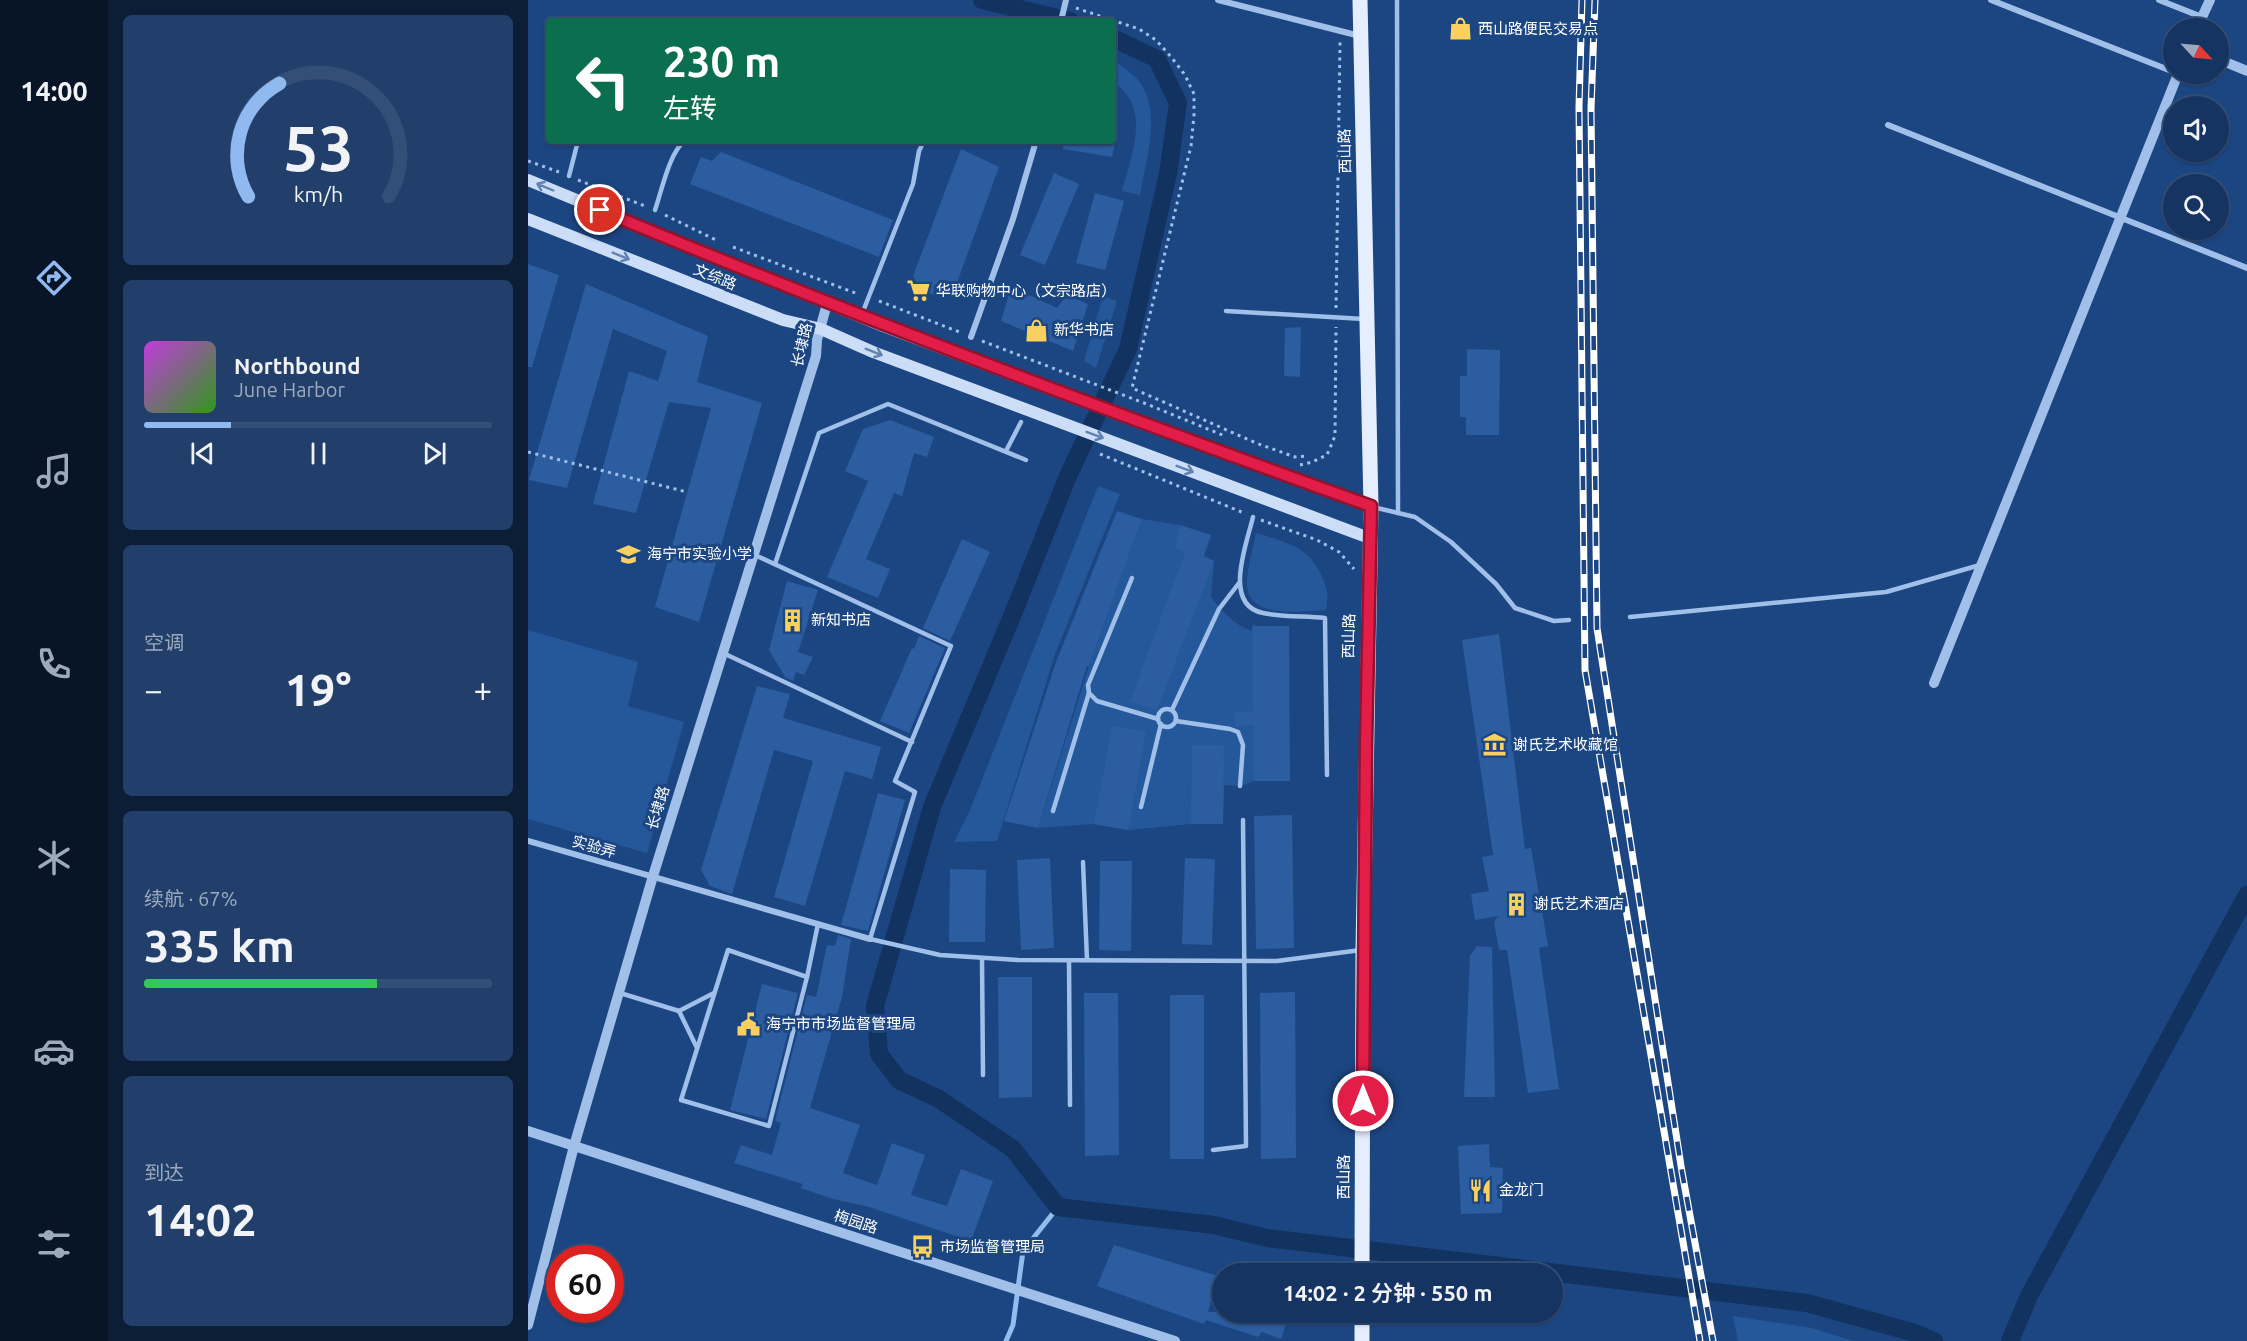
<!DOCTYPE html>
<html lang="zh">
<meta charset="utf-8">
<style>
:root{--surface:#153462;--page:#223f6b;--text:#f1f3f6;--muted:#9daabe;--line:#344f77;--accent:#90b9f0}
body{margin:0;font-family:Ubuntu,"Noto Sans SC",sans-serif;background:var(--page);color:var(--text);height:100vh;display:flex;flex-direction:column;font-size:22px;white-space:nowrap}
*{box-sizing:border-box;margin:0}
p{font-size:20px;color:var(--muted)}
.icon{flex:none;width:33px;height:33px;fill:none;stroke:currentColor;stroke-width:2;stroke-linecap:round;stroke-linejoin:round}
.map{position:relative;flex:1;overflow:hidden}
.details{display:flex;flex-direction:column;gap:15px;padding:15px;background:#0c1d36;width:420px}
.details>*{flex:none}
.banner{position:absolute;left:18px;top:18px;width:570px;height:126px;border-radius:6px;box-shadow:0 2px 4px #0004,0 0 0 2px var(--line);background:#0b6e4f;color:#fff;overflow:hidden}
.needle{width:39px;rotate:116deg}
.tools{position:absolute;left:1635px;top:18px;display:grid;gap:12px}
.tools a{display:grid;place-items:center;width:66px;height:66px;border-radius:50%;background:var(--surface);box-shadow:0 2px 4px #0004,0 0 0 2px var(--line);font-size:30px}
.speed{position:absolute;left:18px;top:1245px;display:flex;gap:12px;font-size:30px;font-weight:700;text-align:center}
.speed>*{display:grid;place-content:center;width:78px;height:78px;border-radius:50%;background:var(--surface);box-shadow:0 2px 4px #0004,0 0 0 2px var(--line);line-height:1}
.speed .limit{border:9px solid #d22;background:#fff;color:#111}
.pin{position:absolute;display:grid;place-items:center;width:51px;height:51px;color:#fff;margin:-26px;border:3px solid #fff;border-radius:50%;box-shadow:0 2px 6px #0007}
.me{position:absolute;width:66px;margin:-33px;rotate:0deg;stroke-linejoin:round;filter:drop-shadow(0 0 4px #0008)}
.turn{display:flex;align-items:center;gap:21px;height:126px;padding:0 18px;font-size:27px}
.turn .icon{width:78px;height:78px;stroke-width:2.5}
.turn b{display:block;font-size:42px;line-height:51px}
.big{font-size:45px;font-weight:600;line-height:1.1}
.details .widget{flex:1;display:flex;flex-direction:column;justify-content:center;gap:9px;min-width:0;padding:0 21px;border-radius:9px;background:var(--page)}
.details .dial{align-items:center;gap:0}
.dial svg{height:156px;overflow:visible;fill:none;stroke:var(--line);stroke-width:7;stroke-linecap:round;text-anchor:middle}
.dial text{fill:var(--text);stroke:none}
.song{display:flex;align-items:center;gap:18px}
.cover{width:72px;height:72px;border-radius:9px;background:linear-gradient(135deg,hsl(290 70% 55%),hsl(110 70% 35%))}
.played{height:6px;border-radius:3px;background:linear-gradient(90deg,var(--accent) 25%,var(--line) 25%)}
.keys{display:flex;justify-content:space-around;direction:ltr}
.heat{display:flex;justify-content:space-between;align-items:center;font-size:33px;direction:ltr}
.charge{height:9px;border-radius:4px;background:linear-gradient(90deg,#34c759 67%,var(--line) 0)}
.trip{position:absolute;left:684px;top:1263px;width:351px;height:60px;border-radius:30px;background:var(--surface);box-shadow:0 2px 4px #0004,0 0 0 2px var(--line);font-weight:600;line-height:60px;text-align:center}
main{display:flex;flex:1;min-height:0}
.menu{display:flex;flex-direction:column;width:108px;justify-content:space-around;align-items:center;background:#081527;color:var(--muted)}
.menu .icon{width:42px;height:42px}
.menu .current{color:var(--accent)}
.menu b{font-size:27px;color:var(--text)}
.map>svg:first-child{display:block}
.green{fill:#25589b}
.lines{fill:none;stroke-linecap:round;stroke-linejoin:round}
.stream{stroke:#93bbec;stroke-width:5}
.canal{stroke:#123260;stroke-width:18}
.building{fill:#2b5da0}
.path{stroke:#a0c0ea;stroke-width:3;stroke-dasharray:3 4.5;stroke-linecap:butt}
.service{stroke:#a0c0ea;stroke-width:4.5}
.minor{stroke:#a0c0ea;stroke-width:6}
.tertiary{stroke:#a0c0ea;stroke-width:10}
.secondary{stroke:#ccdef7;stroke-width:12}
.primary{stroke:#e4eefe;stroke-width:15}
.rail-casing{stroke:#fff;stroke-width:7}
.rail{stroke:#1c4682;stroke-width:4.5;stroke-dasharray:14;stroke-linecap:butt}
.minor-bridge{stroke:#a0c0ea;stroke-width:6}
.oneway{stroke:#6283b1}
.route-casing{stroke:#92132f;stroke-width:15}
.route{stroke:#e11d48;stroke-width:10}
.labels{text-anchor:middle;stroke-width:6;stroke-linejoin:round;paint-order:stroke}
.poi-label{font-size:15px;fill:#fff;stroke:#1c4682;text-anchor:start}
.street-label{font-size:15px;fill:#fff;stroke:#1c4682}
</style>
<main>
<nav class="menu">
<b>14:00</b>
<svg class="icon current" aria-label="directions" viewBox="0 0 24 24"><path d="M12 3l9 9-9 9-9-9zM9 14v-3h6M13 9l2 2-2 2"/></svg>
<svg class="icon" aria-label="music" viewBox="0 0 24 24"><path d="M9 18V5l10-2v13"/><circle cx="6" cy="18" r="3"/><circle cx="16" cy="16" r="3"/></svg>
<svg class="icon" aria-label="phone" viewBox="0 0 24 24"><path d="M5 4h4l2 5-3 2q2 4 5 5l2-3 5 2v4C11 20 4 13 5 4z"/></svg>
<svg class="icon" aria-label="climate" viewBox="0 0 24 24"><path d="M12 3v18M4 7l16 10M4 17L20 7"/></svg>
<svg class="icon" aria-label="car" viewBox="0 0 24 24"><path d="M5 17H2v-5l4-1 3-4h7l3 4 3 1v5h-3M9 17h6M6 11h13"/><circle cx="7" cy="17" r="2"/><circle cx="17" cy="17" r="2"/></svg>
<svg class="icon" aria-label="filters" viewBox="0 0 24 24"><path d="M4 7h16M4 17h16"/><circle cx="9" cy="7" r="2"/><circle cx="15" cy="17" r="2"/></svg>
</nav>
<section class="details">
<div class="widget dial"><svg viewBox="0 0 100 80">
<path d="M14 69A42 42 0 1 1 86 69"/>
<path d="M14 69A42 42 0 0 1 30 11" stroke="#90b9f0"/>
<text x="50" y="56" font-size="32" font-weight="700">53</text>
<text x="50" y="72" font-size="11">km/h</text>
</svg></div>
<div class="widget">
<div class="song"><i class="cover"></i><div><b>Northbound</b><p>June Harbor</p></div></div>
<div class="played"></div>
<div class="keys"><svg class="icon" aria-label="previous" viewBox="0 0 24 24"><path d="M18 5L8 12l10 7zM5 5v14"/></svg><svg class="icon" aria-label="pause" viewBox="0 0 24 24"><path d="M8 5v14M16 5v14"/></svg><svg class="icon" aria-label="next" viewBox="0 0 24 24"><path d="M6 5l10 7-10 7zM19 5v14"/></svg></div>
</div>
<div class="widget"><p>空调</p>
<div class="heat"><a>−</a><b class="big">19°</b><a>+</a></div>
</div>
<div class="widget"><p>续航 · 67%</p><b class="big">335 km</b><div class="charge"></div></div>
<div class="widget"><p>到达</p><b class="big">14:02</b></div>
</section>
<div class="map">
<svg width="1719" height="1341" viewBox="0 0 1719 1341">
<rect width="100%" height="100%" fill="#1c4682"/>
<g class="green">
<path d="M585 60C593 66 605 73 611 81 634 112 618 160 612 195L594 191C604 154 624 107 585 82Z"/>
<path d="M575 296 589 301 568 368 556 361Z"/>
<path d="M570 486 592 494 527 654 469 841 426 842 442 810Z"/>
<path d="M614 519 652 525 646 547 686 561 683 597C695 612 704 623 723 631L725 624 727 626 762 781H726L712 786 696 785 695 824H663L600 830 566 824 510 828 561 666Z"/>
<path d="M728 533C759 543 782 546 795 579 800 591 800 597 798 610 775 611 719 620 719 584 719 568 725 549 728 533Z"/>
<path d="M0 630 110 662 100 706 156 722 119 853 0 819Z"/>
<path d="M1205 1316 1284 1328 1325 1341H1210Z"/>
</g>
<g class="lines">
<path class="stream" d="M478 1341 485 1325 495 1251 530 1207"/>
<g class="canal">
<path d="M454 0 542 21"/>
<path d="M585 38 629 59 650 103 640 174 600 349 540 476 487 609 404 807 347 1006 351 1054 371 1080 411 1099 485 1149 530 1207 686 1225 739 1238 1279 1303 1387 1333 1406 1341"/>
<path d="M1482 1341 1501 1296 1719 895"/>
</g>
</g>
<g class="building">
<path d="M536 141H587L584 157 535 149Z"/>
<path d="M433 149 471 167 426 291 412 295H405L392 288 385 276Z"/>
<path d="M193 152 365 220 351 257 162 184 173 157 184 161Z"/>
<path d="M526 173 551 184 517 265 492 255Z"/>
<path d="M567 193 596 201 577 270 548 263Z"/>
<path d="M0 264 31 275 4 367H0Z"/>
<path d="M58 284 180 336 169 382 234 403 171 622 127 607 183 408 141 402 108 513 65 504 101 371 130 381 139 351 85 329 39 488 1 480Z"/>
<path d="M483 287 529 308 539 295 560 304 545 351 473 321Z"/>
<path d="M773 327 772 377 756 376 757 328Z"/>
<path d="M939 349 972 350 971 435H938V417H932V376H939Z"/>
<path d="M362 420 406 437 399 457 386 453 374 496 366 493 338 559 362 569 350 598 299 577 340 481 317 471 335 429Z"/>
<path d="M589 511 614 519 561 666H559L510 828 476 821 528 662Z"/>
<path d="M652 525 683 535 676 556 686 561 629 710 602 702 657 552 646 547Z"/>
<path d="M434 539 462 552 422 641 395 628Z"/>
<path d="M259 581 290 590 270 652 285 657 276 675 268 672 265 681 257 677 241 650Z"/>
<path d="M725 626H761L762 781H726V725L707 726 706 713 725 711Z"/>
<path d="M971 634 997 849 1003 848 1020 946 1011 948 1031 1089 1000 1093 979 950H971L966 922 970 916 947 920 943 894 961 891 954 857 965 855 934 640Z"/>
<path d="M391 636 417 648 381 733 352 721 384 648 386 649Z"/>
<path d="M229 686 262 694 255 718 353 747 344 779 317 771 277 906 246 897 285 761 246 750 204 894 182 886 173 870Z"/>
<path d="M584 726 618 732 600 830 566 824Z"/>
<path d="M664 745H696L695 824H663Z"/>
<path d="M350 793 377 800 340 931 313 925Z"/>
<path d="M764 815 766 948 728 949 726 816Z"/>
<path d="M522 858 526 948 493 950 489 860Z"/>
<path d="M657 858 687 859 684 945 654 944Z"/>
<path d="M572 861H604L603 951 571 950Z"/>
<path d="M422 869 458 870 457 942H421Z"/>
<path d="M310 935 323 939 314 997 282 1108 332 1125 315 1173 349 1185 364 1143 397 1155 383 1195 419 1206 433 1169 465 1181 443 1241 341 1207 305 1199 273 1188 275 1184 206 1163 213 1145 244 1155 253 1123 247 1121 279 995 288 997 299 945 307 946Z"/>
<path d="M949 946 964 947 967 1097H936L942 956Z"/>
<path d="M470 977H504V1097L471 1098Z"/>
<path d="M234 984 270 993 238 1119 202 1110Z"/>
<path d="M767 992 768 1158 733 1159 732 993Z"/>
<path d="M556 993H590L591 1155 557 1156Z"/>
<rect x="642" y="995" width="34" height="164"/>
<path d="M961 1144 962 1167 975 1168 974 1213 933 1214 930 1146Z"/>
<path d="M586 1245 690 1276 680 1312H762L753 1339 734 1332 730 1337 678 1320 676 1324 569 1286Z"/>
</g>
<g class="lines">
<g class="path">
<path d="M548 8 611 29 628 40 644 58 657 75 666 94V115L663 146 604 388 728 443 767 457 778 456"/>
<path d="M0 161 31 172"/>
<path d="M50 180 117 206"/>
<path d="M137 215 190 241"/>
<path d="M205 247 330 294"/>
<path d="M351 301 434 333"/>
<path d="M808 308 812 42"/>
<path d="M454 341 616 403 697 436"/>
<path d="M0 452 159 492"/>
<path d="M572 454 716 513"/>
<path d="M772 465 784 462 799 455 807 436 808 327"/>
<path d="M733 520 789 540 811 552 826 569"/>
</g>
<g class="service">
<path d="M869 0 870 513"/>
<path d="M220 21 221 19"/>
<path d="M41 176 50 141"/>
<path d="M127 210C133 193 142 150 157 141"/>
<path d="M698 311 836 319"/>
<path d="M334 314 385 184 391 151 396 141"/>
<path d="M478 451 493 422"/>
<path d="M845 507 887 517 923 542 968 584 987 608 1026 621 1041 620"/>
<path d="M725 517C719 543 694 605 735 613 755 617 776 616 797 618L799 775"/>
<path d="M227 555 423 646 367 781 387 792 342 939 412 955 490 960 749 961 833 950"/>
<path d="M247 564 291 433 360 404 498 460"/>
<path d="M604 578 560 685 561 693 569 701 630 719"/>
<path d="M1102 617 1358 592 1452 565"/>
<path d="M195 653 384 742"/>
<circle cx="639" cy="718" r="9"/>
<path d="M644 710 691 609 711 583"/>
<path d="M648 721 702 729 710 732 715 745 712 786"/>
<path d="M613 807 633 724"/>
<path d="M525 811 561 693"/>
<path d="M555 862 559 960"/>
<path d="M200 950 279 977 241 1126 153 1100Z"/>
<path d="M454 958 455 1075"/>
<path d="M541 960 542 1105"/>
<path d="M279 977 290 924"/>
<path d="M92 993 151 1011 186 993"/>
<path d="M151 1011 169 1048"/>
<path d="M685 1150 718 1146 715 820"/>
</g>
<g class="minor">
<path d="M690 0 832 36"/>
<path d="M1463 0 1646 72"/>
<path d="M1631 0 1674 17"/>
<path d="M1360 125 1719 268"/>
<path d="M443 337 485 219 508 141"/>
<path d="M0 841 342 939"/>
</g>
<g class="tertiary">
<path d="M1669 28 1682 0"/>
<path d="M1690 59 1719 71"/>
<path d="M1406 683 1650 74"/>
<path d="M0 1131 647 1341"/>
<path d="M0 1325 46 1146 125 876 288 356 289 340 299 304"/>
</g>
<g class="secondary">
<path d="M0 180 355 326 610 422 843 506"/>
<path d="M0 219 255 320 293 329 345 352 841 538"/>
</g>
<g class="primary">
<path d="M832 0 843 506 835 950 834 1274"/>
<path d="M834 1341V1312"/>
</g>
<defs>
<g id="rail">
<path d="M1054 0 1051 107 1057 670 1172 1341"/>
<path d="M1067 0 1063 109 1069 628 1154 1172 1185 1341"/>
</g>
</defs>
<use href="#rail" class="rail-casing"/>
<use href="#rail" class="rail"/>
<path class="minor-bridge" d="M533 21 538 0"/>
</g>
<defs><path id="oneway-shaft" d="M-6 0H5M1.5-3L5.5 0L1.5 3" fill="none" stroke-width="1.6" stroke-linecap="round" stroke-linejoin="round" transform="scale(1.5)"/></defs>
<g class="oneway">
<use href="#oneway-shaft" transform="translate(17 187) rotate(-157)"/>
<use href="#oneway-shaft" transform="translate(93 256) rotate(22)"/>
<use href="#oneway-shaft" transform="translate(346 352) rotate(22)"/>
<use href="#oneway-shaft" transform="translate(567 435) rotate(20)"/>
<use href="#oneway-shaft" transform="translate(657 469) rotate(21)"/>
</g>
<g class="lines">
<defs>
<path id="route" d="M72 210C326 316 584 413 843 506L838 743 835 1101"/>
</defs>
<use href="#route" class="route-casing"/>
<use href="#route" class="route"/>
</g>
<defs>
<symbol id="shop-bare" viewBox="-9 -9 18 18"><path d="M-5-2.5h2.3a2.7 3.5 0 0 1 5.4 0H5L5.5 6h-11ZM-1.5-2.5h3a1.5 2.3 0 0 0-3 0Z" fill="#fbd05e" stroke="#1c4682" stroke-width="2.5" paint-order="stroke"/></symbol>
<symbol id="supermarket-bare" viewBox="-9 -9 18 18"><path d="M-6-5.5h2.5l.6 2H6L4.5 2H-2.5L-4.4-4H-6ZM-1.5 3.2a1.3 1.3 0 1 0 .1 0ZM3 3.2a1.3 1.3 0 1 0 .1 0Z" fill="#fbd05e" stroke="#1c4682" stroke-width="2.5" paint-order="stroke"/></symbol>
<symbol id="school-bare" viewBox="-9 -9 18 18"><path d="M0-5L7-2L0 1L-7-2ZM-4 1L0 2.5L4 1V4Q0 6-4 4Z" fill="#fbd05e" stroke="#1c4682" stroke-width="2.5" paint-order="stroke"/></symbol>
<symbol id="building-bare" viewBox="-9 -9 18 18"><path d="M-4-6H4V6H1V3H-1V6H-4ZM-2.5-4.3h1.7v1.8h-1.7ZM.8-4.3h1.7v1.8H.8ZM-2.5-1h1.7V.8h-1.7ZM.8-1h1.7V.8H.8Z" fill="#fbd05e" stroke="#1c4682" stroke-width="2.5" paint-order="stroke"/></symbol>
<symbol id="museum-bare" viewBox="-9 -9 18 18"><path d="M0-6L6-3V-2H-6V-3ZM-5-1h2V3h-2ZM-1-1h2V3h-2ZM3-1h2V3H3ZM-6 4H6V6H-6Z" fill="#fbd05e" stroke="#1c4682" stroke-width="2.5" paint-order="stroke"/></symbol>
<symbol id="civic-bare" viewBox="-9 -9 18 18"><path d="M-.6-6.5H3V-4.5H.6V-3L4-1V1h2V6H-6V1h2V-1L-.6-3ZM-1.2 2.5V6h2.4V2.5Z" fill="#fbd05e" stroke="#1c4682" stroke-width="2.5" paint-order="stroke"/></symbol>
<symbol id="restaurant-bare" viewBox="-9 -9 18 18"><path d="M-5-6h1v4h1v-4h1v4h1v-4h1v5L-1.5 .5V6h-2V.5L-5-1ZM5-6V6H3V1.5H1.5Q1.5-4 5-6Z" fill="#fbd05e" stroke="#1c4682" stroke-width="2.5" paint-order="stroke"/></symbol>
<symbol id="bus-bare" viewBox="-9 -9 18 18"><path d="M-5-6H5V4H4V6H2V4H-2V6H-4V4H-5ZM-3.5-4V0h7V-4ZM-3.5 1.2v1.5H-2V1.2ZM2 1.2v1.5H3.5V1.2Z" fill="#fbd05e" stroke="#1c4682" stroke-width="2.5" paint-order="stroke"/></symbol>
</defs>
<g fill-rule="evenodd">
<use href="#shop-bare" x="916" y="12" width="33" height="33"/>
<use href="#supermarket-bare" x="374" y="274" width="33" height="33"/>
<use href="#shop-bare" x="492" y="314" width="33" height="33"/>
<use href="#school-bare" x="84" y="538" width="33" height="33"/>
<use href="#building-bare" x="248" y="604" width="33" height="33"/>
<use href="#museum-bare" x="950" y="728" width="33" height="33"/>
<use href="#building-bare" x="972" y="888" width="33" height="33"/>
<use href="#civic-bare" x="204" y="1008" width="33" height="33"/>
<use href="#restaurant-bare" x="936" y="1174" width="33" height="33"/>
<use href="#bus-bare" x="378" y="1230" width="33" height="33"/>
</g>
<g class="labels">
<g class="poi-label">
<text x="950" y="34">西山路便民交易点</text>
<text x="408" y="296">华联购物中心（文宗路店）</text>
<text x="526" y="335">新华书店</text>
<text x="119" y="559">海宁市实验小学</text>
<text x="283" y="625">新知书店</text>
<text x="985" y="750">谢氏艺术收藏馆</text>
<text x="1006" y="909">谢氏艺术酒店</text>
<text x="238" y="1029">海宁市市场监督管理局</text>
<text x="971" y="1195">金龙门</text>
<text x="412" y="1252">市场监督管理局</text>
</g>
<g class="street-label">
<text transform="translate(817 151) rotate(-91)" y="5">西山路</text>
<text transform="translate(187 277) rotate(22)" y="5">文综路</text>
<text transform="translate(274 345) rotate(-77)" y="5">长埭路</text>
<text transform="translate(821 636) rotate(-89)" y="5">西山路</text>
<text transform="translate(130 808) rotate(-73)" y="5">长埭路</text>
<text transform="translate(66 847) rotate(16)" y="5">实验弄</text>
<text transform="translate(816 1177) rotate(-90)" y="5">西山路</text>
<text transform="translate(328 1222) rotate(18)" y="5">梅园路</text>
</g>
</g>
</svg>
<div class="tools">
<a><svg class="needle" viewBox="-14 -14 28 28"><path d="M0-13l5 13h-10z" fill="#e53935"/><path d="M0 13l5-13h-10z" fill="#9daabe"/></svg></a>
<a><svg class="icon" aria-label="sound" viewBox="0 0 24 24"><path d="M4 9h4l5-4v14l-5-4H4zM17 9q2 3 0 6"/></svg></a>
<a><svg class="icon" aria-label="search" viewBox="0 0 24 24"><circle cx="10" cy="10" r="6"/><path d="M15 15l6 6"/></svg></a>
</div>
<div class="speed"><div class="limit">60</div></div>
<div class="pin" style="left:72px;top:210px;background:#d93025"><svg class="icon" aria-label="arrive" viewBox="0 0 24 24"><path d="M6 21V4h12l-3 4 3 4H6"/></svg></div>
<svg class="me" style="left:835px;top:1101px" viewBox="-20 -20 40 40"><circle r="17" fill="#e11d48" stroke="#fff" stroke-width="3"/><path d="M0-11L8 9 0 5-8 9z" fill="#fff"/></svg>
<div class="trip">14:02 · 2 分钟 · 550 m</div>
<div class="banner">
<div class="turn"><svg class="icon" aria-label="left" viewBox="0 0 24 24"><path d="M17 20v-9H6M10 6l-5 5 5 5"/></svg><div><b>230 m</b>左转</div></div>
</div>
</div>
</main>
